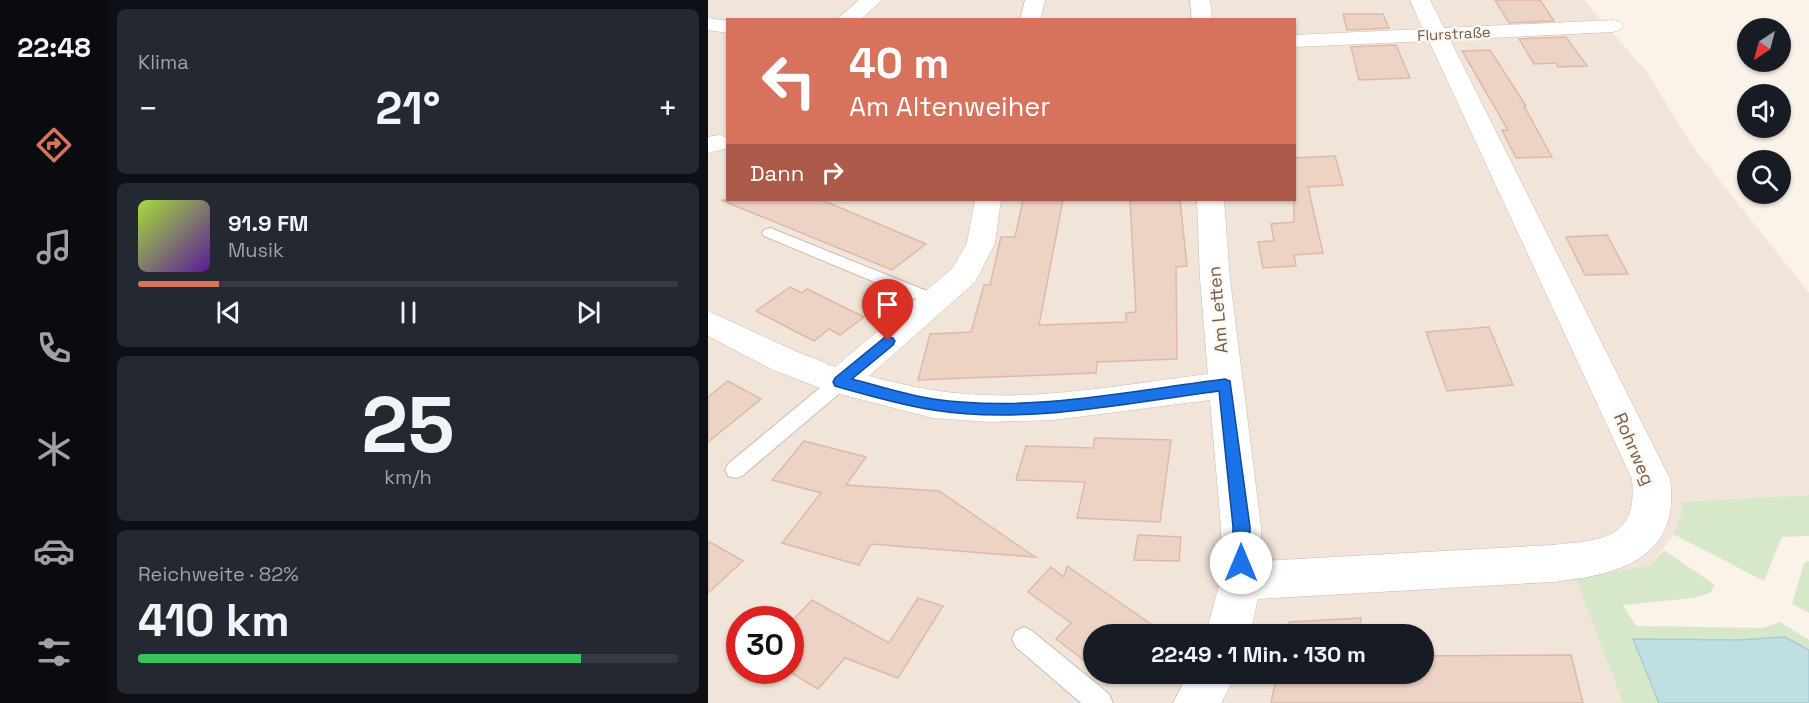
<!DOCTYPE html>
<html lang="de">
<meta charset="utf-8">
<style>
:root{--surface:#171b24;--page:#242831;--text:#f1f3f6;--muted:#9ea1a6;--line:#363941;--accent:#d7725d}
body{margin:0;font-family:"Space Grotesk",sans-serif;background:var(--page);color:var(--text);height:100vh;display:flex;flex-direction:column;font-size:22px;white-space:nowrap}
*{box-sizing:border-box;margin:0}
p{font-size:20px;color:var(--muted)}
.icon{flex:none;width:33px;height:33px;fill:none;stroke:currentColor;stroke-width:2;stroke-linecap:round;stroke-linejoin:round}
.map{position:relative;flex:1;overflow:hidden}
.panel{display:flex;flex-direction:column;gap:9px;padding:9px;background:#0d0f14;width:600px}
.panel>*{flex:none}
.banner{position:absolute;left:18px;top:18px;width:570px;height:183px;border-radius:0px;box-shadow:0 2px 4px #0004;background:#d7725d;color:#fff;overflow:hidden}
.needle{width:39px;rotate:216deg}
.buttons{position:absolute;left:1029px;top:18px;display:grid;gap:12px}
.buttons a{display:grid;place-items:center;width:54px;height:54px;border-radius:50%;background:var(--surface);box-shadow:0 2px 4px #0004;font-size:30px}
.speed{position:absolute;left:18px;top:606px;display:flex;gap:12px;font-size:30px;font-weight:700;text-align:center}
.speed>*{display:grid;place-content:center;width:78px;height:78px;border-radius:50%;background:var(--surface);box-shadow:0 2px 4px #0004;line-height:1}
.speed .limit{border:9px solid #d22;background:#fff;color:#111}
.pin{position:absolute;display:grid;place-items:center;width:51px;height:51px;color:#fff;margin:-62px -26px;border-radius:50% 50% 50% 0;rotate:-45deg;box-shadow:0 0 6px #0007}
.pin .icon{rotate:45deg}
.me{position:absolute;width:66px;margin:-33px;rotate:0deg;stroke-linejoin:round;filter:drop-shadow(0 0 4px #0008)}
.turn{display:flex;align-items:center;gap:21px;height:126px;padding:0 24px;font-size:27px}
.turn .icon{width:78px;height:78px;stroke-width:2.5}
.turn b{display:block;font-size:42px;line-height:51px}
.then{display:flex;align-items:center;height:57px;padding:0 24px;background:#0003;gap:12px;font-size:22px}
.big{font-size:45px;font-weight:700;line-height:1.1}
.panel .card{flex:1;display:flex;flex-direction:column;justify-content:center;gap:9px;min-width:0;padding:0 21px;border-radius:9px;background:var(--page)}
.panel .dial{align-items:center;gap:0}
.dial b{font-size:78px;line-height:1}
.song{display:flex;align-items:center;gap:18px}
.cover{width:72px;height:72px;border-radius:9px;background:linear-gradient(135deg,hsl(80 70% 55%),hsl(270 70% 35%))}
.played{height:6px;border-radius:3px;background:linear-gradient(90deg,var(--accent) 15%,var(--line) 15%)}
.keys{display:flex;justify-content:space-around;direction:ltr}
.heat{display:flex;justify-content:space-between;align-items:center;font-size:33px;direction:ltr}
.charge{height:9px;border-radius:4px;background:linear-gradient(90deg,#34c759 82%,var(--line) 0)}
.trip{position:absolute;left:375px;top:624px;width:351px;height:60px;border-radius:30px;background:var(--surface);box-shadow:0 2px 4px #0004;font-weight:700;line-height:60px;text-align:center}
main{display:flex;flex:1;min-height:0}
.menu{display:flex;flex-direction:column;width:108px;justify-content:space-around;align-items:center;background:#090b0e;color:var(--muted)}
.menu .icon{width:42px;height:42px}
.menu .on{color:var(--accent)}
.menu b{font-size:27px;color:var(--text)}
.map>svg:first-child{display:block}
.residential{fill:#f1e5d9;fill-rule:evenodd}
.green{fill:#d7e7ca}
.water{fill:#c0dfe3;stroke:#a7ced3;stroke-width:1.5}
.building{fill:#edd3c5;stroke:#deb9a7;stroke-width:1.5}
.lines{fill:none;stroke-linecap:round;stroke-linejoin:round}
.lane-casing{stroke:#ccbbb1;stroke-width:2}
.street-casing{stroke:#ccbbb1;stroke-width:1}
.lane{fill:#fff;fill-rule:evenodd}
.street{fill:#fff;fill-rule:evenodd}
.route{fill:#1a73e8;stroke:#114b97;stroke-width:1.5}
.labels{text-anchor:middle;stroke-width:4.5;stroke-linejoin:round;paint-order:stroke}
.far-street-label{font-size:15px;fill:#735b50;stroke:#fdf8f0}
.street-label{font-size:18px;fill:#735b50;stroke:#fdf8f0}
</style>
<main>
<nav class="menu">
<b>22:48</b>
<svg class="icon on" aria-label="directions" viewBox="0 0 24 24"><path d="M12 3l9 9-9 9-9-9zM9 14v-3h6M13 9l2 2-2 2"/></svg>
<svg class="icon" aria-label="music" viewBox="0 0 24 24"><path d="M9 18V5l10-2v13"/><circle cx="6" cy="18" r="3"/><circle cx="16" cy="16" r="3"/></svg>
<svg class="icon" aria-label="phone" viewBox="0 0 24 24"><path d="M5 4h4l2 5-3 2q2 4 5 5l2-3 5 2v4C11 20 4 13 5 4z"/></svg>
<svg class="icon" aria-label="climate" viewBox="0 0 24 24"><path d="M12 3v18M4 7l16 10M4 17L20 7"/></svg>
<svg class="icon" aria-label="car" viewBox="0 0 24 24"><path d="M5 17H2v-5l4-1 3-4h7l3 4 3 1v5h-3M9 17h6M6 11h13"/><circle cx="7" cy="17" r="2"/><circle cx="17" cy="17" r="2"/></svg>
<svg class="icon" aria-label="filters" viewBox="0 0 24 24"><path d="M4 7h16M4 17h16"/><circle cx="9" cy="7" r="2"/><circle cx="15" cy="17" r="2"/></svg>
</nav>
<section class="panel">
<div class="card"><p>Klima</p>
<div class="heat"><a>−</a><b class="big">21°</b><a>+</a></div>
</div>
<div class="card">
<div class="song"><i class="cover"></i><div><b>91.9 FM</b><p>Musik</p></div></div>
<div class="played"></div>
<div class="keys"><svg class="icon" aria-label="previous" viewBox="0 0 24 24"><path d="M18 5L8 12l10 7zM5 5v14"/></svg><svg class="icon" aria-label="pause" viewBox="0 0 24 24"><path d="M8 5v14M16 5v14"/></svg><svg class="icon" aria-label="next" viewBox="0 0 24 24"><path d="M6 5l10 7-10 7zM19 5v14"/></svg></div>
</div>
<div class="card dial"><b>25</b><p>km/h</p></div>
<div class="card"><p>Reichweite · 82%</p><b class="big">410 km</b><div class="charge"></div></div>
</section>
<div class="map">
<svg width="1101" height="703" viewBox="0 0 1101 703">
<rect width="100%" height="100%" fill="#fbf3ea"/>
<path class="residential" d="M0 0H876L938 71 983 144 1101 293V495L972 502 979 518 941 566 867 577 915 703H0ZM20 20H586V200H20ZM32 620H82V670H32ZM386 634H716V674H386Z"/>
<g class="green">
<path d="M1101 495V536L1074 537 1056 581 965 534 975 511 972 502Z"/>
<path d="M956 550 1007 585 1002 593 986 598 915 605 928 626 1055 628 1072 622 1101 640V703H915L867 577 941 566Z"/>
<path d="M1101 561V613L1084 604 1096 563Z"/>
</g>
<path class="water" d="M1077 637 1101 650V703H951L925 639 1031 640Z"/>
<g class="building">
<path d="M787 0H832L846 21 801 23Z"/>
<path d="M635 14H675L681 28 639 30Z"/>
<path d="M858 37 879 66 850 67 848 63 826 64 811 39Z"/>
<path d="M688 45 702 78 651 80 643 47Z"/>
<path d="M782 50 818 106H816L844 157 808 158 794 130H800L754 51Z"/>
<path d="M627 156 635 185 600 187 615 253 586 255 588 266 555 268 550 242 566 241 563 224 586 222V158Z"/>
<path d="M13 200H114L218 244 184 270Z"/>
<path d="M315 200H355L331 325 418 322V313L428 312 422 200H472L479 266 468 267 469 359 389 362 388 373 210 380 222 334 263 332 276 285H282L293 237H307Z"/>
<path d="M899 235 920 274 877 275 858 237Z"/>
<path d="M82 287 94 293 99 289 156 317 132 335 121 329 106 341 48 311Z"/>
<path d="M781 327 805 385 739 391 718 332Z"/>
<path d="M20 381 53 399 0 442V397Z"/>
<path d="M387 438 463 440 452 522 369 518 377 482 308 480 318 446 385 448Z"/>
<path d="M96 441 158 457 138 485 231 491 327 557 163 544 151 565 74 543 113 493 64 480Z"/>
<path d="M430 535 473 537 471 561 426 560Z"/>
<path d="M0 541 35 561 0 593Z"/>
<path d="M359 566 450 629 446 634H386V668L348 639 363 623 320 592 343 567 356 577Z"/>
<path d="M210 598 235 606 190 678 137 658 110 689 82 672V623L104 600 181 643Z"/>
<path d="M653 618 651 634H578L581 622Z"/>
<path d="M863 655 875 703H563L569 674H716V656Z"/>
</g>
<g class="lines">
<defs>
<g id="lane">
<path d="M62 228 234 297 236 301 234 305H222L56 236 54 233 56 230Z"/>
<path d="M132 375 139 377 141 382 139 387 34 476 27 478 20 476 17 470 20 464 125 377Z"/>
<path d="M316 627 324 631 401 694 405 703H373L308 647 304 639 308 631Z"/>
</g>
<g id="street">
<path d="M151 0H174L152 20H128Z"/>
<path d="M317 0H337L332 20H312Z"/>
<path d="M482 0H502L504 20H484Z"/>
<path d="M702 0H722L736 28 905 20 912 22 915 26 912 30 905 32 742 40 962 479C973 560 909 575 844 582L550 599 542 634H498L512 581 513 527 502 400 346 420 281 422 225 418 120 391 63 369 0 336V311L87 351 127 367 244 269 259 243 267 200H293L287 243 267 282 161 376C182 381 203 387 224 390 315 405 410 385 500 374L492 279 489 200H516L522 279 553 527V561L844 545C893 540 930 541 924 479L721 41 586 47V35L715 29Z"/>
<path d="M0 18 20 21V33L0 30Z"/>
<path d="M11 135 20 138V148L0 153V137Z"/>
<path d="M480 674H528L513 703H465Z"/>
</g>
</defs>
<use href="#lane" class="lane-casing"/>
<use href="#street" class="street-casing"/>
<use href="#lane" class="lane"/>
<use href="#street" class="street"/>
</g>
<path class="route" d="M180 336 185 338 187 341 185 345 144 379C171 386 198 395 225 399 321 413 422 391 517 379L522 381 542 527V563L539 568 533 571 527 568 525 563V527L511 391C418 403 318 425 225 410 193 405 158 395 127 386L125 382 127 378 176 338Z"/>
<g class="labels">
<g class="far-street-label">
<text transform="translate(746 34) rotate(-3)" y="5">Flurstraße</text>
</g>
<g class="street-label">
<text transform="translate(510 310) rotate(-95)" y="6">Am Letten</text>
<text transform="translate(926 449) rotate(67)" y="6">Rohrweg</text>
</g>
</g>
</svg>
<div class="buttons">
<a><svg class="needle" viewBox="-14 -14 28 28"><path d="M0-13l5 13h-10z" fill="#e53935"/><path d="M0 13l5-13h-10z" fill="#9ea1a6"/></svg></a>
<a><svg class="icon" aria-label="sound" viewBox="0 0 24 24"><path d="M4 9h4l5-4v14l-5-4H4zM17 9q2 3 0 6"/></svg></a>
<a><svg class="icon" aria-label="search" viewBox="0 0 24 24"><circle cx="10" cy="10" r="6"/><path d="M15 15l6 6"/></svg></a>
</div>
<div class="speed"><div class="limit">30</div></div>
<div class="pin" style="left:180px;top:341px;background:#d93025"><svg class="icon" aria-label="arrive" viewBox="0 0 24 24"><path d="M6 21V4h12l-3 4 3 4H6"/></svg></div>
<svg class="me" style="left:533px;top:563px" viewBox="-20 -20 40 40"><circle r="19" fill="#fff"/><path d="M0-13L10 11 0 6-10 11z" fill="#1a73e8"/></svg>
<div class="trip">22:49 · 1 Min. · 130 m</div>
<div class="banner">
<div class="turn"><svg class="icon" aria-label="left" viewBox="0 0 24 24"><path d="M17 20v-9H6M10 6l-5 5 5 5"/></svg><div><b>40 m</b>Am Altenweiher</div></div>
<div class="then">Dann<svg class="icon" aria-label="right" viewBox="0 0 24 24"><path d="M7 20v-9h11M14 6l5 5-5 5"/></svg></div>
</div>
</div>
</main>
